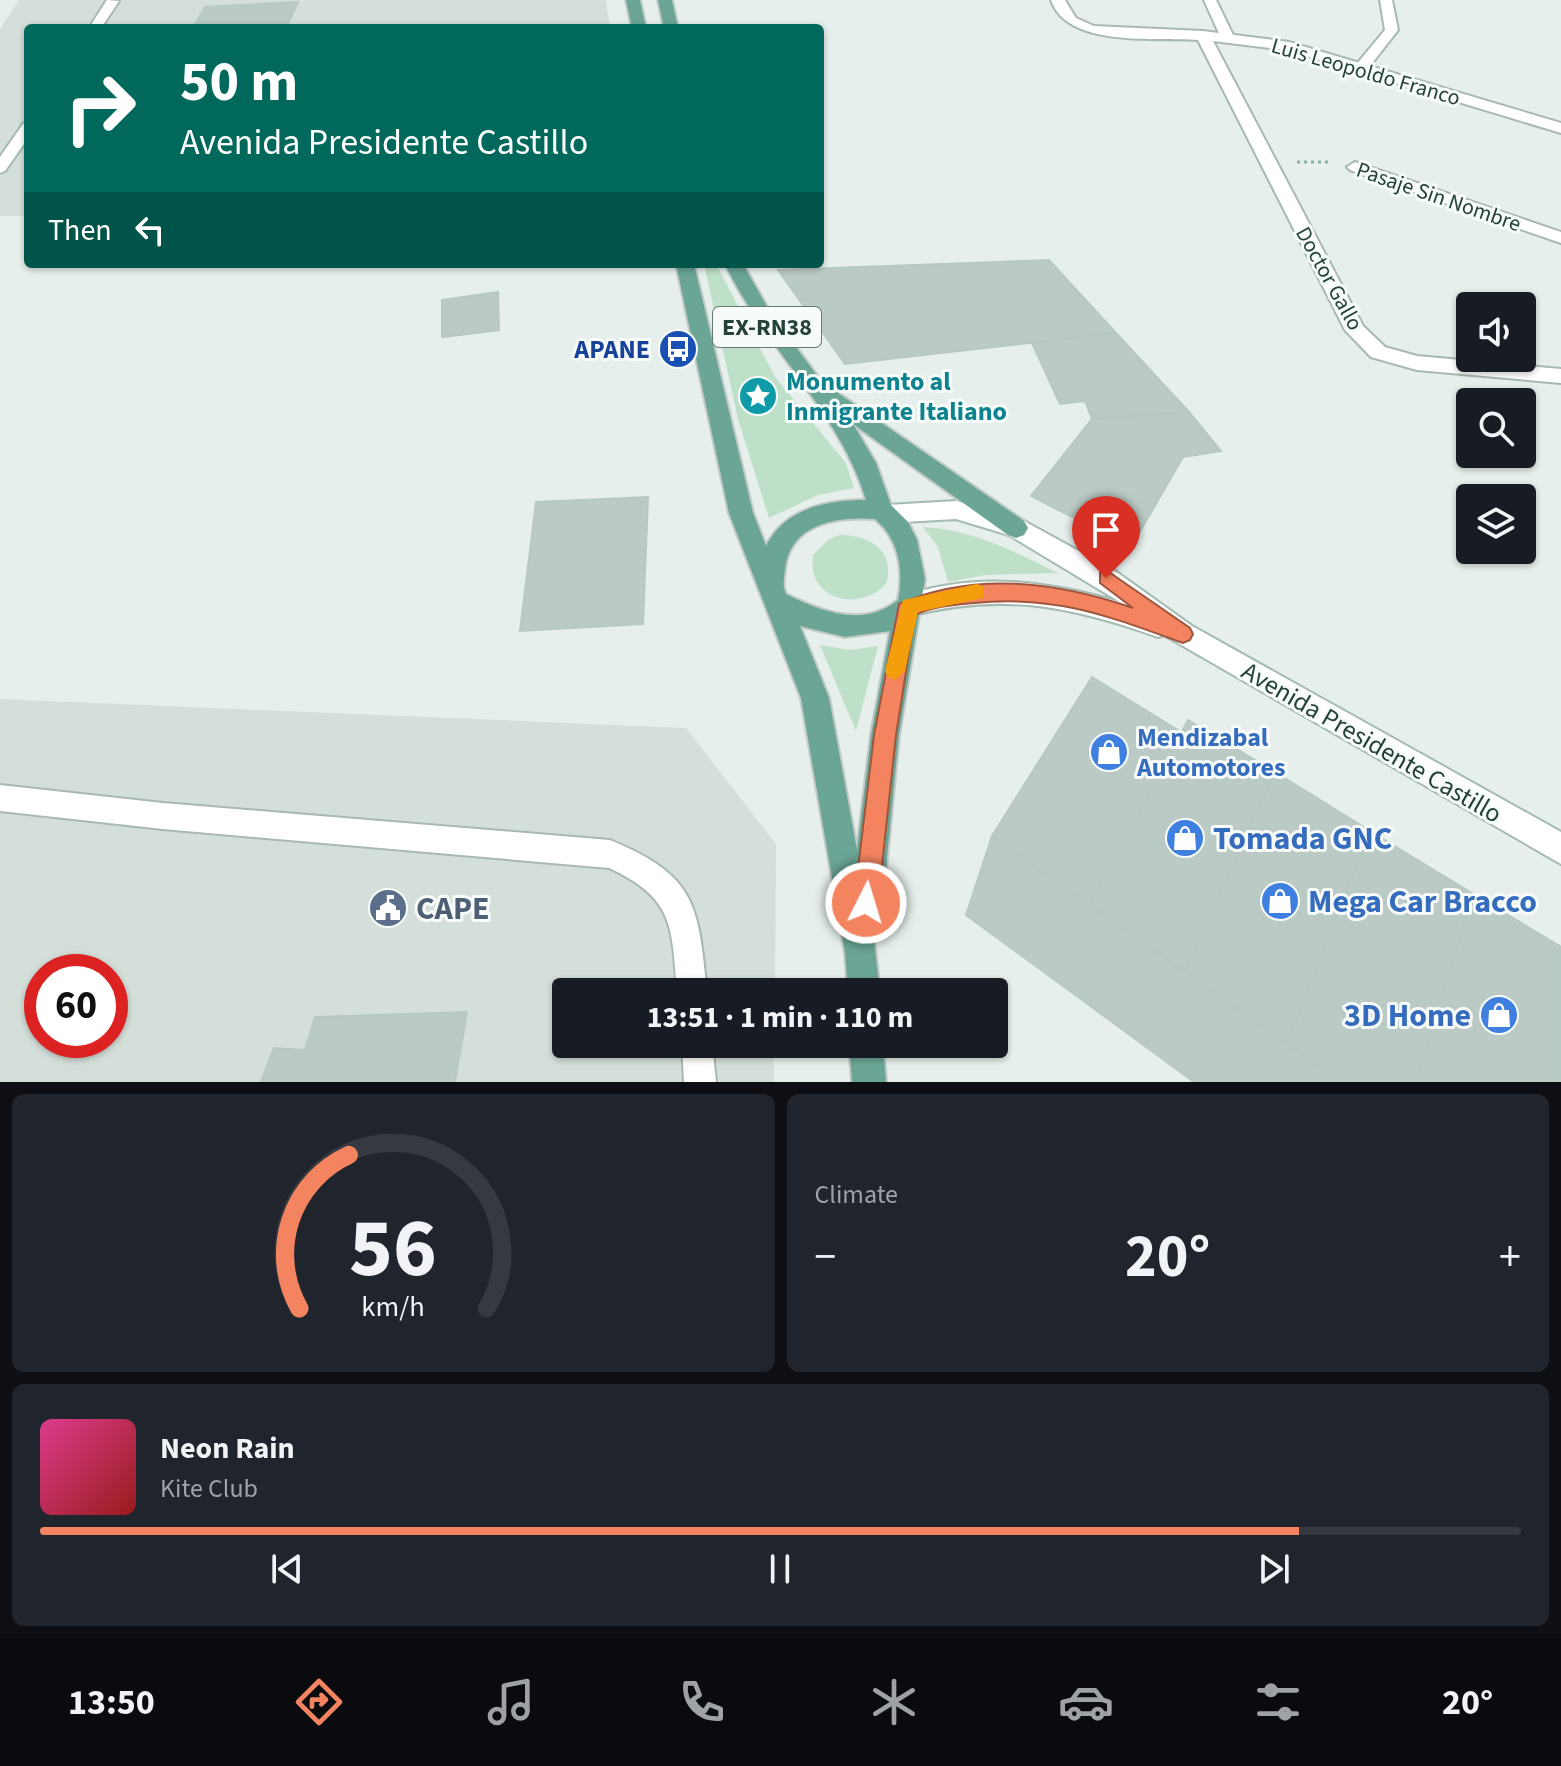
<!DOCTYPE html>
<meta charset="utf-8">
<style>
:root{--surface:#171b24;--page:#20242c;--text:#f1f3f6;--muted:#9ea1a6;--line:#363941;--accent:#f4845f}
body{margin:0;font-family:"Source Sans 3",sans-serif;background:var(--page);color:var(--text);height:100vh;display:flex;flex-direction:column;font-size:30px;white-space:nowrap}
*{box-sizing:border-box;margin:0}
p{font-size:26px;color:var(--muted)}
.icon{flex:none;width:44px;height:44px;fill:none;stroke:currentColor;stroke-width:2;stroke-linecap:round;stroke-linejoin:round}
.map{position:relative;height:1082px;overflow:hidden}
.side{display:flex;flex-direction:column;gap:12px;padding:12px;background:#0d0f14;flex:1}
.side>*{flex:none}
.hud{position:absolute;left:24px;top:24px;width:800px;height:244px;border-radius:8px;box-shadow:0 2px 6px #0004;background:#00695c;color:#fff;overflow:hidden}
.buttons{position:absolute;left:1456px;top:292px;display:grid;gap:16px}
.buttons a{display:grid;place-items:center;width:80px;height:80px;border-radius:8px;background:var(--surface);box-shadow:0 2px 6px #0004;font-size:40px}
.speed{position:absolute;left:24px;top:954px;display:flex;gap:16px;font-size:40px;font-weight:700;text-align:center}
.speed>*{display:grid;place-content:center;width:104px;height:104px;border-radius:50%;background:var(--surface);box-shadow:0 2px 6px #0004;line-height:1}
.speed .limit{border:12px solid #d22;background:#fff;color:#111}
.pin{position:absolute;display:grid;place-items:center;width:68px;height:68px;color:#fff;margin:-82px -34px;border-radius:50% 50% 50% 0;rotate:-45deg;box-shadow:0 0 8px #0007}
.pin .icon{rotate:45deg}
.me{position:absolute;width:88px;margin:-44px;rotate:5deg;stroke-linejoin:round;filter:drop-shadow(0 0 6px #0008)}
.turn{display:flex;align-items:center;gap:28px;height:168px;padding:0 24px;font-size:36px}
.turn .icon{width:104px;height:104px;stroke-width:2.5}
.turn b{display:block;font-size:56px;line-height:68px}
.then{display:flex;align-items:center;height:76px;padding:0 24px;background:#0003;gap:16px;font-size:30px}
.big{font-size:60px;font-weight:700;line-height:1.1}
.side .tile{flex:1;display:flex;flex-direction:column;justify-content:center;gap:12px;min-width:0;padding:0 28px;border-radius:12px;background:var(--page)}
.side .dial{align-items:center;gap:0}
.dial svg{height:208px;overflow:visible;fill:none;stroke:var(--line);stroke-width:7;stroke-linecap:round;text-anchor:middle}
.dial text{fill:var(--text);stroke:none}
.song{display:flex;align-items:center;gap:24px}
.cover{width:96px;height:96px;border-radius:12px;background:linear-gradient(135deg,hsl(330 70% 55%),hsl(0 70% 35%))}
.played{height:8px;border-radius:4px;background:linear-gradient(90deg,var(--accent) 85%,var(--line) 85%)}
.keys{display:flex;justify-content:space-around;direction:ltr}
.heat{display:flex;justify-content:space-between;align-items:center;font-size:44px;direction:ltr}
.side .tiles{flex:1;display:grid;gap:12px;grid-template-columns:1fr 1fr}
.tile:last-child{grid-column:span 2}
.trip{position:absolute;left:552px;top:978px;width:456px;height:80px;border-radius:8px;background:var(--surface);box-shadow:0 2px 6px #0004;font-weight:700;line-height:80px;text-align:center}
.tab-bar{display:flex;height:128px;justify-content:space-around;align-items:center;background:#090b0e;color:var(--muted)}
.tab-bar .icon{width:56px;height:56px}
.tab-bar .active{color:var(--accent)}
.tab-bar b{font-size:36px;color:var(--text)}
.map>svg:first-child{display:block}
.built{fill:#d4dfda;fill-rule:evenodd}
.green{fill:#bfe0c8}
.building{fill:#bbcac4;stroke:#b8c9c2;stroke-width:2}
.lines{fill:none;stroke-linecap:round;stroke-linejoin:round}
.lane-casing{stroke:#a8b8b2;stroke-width:4}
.street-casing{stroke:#a8b8b2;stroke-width:4}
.secondary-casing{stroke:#a4bbb3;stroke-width:4}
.primary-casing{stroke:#c2cac8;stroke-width:4}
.path{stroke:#86b3a5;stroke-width:3;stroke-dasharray:3 4;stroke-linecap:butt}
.lane{fill:#fff;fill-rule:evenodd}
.street{fill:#fff;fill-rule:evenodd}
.secondary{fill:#fff;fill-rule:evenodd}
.primary{fill:#6aa596;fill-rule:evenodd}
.route{fill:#f4845f;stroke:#9f563e;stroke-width:2}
.slow{fill:#f59e0b}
.labels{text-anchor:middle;stroke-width:6;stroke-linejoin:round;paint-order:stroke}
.far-street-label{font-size:22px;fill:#24423a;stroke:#f7fbf9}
.shield{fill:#f7fbf9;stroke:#637a73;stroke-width:2}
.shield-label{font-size:24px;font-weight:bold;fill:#24423a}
.transit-label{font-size:26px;font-weight:bold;fill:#164399;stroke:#f7fbf9;text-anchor:end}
.culture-label{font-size:26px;font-weight:bold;fill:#0d838f;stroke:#f7fbf9;text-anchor:start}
.shop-label{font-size:26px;font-weight:bold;fill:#366cbe;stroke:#f7fbf9;text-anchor:start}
.street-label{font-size:26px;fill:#24423a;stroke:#f7fbf9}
.near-shop-label{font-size:32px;font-weight:bold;fill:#366cbe;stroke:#f7fbf9;text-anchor:start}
.near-service-label{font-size:32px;font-weight:bold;fill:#4e5e75;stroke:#f7fbf9;text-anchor:start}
</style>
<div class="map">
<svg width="1561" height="1082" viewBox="0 0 1561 1082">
<rect width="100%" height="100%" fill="#e6efeb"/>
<g class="built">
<path d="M19 0H606L610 28H28V216H0V29Z"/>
<path d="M0 699 686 728 776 844 775 992H566V1044H774V1082H0ZM42 972H110V1040H42Z"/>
</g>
<g class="green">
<path d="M704 264H716L775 377 846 463 854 488 818 495 769 518 738 419Z"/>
<path d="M923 527C972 529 1015 552 1058 573L985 575 948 582 938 547Z"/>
<path d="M840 535C870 535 896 551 886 584 859 613 806 600 813 555L829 539Z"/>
<path d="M820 645 850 650 878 646 856 731Z"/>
</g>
<g class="building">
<path d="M298 2 286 28H193L205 7Z"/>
<path d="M1049 260 1116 333 845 364 778 270Z"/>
<path d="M498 292 499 330 442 337V300Z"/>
<path d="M1116 333 1189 412 1092 419 1085 401 1060 404 1032 343Z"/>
<path d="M1189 412 1221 451 1183 457 1131 547 1031 496 1092 419Z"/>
<path d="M648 497 643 624 520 631 536 502Z"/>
<path d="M1092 677 1181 732 1090 905 992 836Z"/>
<path d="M1188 720 1275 772 1185 971 1090 905Z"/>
<path d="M1275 772 1370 831 1287 1044 1185 971Z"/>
<path d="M1370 831 1473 894 1416 1082H1340L1287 1044Z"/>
<path d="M992 836 1090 905 1340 1082H1194L966 915Z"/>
<path d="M1473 894 1561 947V1082H1416Z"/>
<path d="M467 1012 455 1082H261L274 1048 305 1050 315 1017Z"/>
</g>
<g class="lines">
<defs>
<g id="lane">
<path d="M107 0 119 1 101 28H89Z"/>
<path d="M1204 0H1216L1234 37 1232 40H1222Z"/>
<path d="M1380 0H1392L1398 30 1366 71H1356V65L1385 30Z"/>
<path d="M28 123V138L5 171 0 173V157L23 124Z"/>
<path d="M1355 162 1561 232V243L1350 170 1347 167Z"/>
<path d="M0 785 163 803 610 840C697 876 698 905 707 992H677C672 926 674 898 609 868L163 829 0 811Z"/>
<path d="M682 1044H712L716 1082H684Z"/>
</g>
<path id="street" d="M1051 0H1065L1076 18 1094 26 1203 31 1289 42 1561 123V133L1287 50 1213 41 1363 326 1385 347 1417 356 1561 369V383L1417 370 1371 357 1345 330 1198 40C1156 37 1067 48 1051 0Z"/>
<path id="secondary" d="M956 501 1024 521 1115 571 1192 626 1561 832V864L1164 635 1158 637C1070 606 1002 592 910 616L901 613 897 605 901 597C974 571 1048 581 1120 602L1009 535 956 519 887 523 879 521 875 514 879 507 887 505Z"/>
<g id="primary">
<path d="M626 0H640L646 28H632Z"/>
<path d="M658 0H672L678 28H664Z"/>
<path d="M676 264H694L753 513 766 546C785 508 827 500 866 500 841 414 764 346 725 264H743L770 312 827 389 835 391 1024 521 1028 528 1024 535 1016 538 1008 535 853 424 876 463 891 505 908 522 917 540 925 579 899 735 881 919 873 931 880 992H848L845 953 801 698 729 513ZM875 519C899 539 904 570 898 600 864 628 822 612 786 594 782 585 784 580 785 569 790 524 836 516 875 519ZM800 626 845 637 890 631 871 735 857 850 829 698Z"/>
<path d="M849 1044H883L886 1082H852Z"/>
</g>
</defs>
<use href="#lane" class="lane-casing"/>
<use href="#street" class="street-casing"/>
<use href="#secondary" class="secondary-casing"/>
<use href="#primary" class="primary-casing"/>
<path class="path" d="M1297 162H1331"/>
<use href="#lane" class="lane"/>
<use href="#street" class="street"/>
<use href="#secondary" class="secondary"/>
<use href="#primary" class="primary"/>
</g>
<path class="route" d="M1106 570 1190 628 1193 634 1190 640 1183 643C1108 616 1057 595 974 603 953 605 935 606 915 615L896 735 878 903 874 912 866 915 858 912 854 903 874 735 899 604C974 571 1058 582 1133 608L1100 583V572Z"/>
<path class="slow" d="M977 584 983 586V598L918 612 905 671 895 680 888 677 885 671 903 600Z"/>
<defs>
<symbol id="bus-disc" viewBox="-11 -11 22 22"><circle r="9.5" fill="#1a4fb4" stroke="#f7fbf9"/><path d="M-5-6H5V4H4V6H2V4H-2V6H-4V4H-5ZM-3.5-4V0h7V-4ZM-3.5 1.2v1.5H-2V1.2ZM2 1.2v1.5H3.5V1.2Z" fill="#fff"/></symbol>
<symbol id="sight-disc" viewBox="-11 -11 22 22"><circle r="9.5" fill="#0f9aa8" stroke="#f7fbf9"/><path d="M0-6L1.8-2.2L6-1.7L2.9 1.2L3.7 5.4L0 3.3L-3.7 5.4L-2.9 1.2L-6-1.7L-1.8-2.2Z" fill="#fff"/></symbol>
<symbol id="shop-disc" viewBox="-11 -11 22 22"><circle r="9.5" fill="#3f7fe0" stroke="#f7fbf9"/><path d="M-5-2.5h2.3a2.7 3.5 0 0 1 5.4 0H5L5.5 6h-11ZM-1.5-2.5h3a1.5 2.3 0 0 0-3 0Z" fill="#fff"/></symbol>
<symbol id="civic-disc" viewBox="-11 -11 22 22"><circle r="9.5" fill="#5c6f8a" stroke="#f7fbf9"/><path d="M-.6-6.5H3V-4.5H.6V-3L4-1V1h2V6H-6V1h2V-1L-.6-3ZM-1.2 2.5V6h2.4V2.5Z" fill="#fff"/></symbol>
</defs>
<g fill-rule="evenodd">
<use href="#bus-disc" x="656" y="327" width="44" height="44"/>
<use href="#sight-disc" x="736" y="374" width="44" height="44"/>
<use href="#shop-disc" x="1087" y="730" width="44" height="44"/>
<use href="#shop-disc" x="1163" y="816" width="44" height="44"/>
<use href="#shop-disc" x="1258" y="879" width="44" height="44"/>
<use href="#civic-disc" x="366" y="886" width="44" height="44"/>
<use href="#shop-disc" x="1477" y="993" width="44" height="44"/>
</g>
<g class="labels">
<g class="far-street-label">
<text transform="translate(1366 71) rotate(16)" y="8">Luis Leopoldo Franco</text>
<text transform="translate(1439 196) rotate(19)" y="8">Pasaje Sin Nombre</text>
<text transform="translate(1330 278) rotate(61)" y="8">Doctor Gallo</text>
</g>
<rect class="shield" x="713" y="307" width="108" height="40" rx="6"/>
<g class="shield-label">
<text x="767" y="335">EX-RN38</text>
</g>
<g class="transit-label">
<text x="650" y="358">APANE</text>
</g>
<g class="culture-label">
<text x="786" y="390">Monumento al<tspan x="786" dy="30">Inmigrante Italiano</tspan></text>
</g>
<g class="shop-label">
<text x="1137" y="746">Mendizabal<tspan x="1137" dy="30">Automotores</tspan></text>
</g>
<g class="street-label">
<text transform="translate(1372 742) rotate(30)" y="9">Avenida Presidente Castillo</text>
</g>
<g class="near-shop-label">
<text x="1213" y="849">Tomada GNC</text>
<text x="1308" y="912">Mega Car Bracco</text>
<text x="1471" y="1026" text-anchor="end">3D Home</text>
</g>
<g class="near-service-label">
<text x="416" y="919">CAPE</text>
</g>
</g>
</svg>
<div class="buttons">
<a><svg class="icon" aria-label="sound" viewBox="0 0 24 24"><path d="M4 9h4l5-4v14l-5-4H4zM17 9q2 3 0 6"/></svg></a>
<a><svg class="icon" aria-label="search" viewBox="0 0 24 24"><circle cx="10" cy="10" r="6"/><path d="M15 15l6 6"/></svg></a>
<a><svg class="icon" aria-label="layers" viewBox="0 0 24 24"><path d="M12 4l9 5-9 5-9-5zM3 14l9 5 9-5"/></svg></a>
</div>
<div class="speed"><div class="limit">60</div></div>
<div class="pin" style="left:1106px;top:578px;background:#d93025"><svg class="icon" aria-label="arrive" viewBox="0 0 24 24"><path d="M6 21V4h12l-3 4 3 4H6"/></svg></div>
<svg class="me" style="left:866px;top:903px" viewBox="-20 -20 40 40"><circle r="17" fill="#f4845f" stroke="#fff" stroke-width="3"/><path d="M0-11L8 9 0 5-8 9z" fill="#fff"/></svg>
<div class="trip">13:51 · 1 min · 110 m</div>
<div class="hud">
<div class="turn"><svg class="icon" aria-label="right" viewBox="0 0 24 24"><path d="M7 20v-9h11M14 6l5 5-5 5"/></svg><div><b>50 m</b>Avenida Presidente Castillo</div></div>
<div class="then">Then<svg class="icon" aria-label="left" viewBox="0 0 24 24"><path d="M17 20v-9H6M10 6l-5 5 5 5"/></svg></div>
</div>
</div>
<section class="side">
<div class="tiles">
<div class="tile dial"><svg viewBox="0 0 100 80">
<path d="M14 69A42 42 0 1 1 86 69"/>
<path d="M14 69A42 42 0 0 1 33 10" stroke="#f4845f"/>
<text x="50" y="56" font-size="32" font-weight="700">56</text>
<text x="50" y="72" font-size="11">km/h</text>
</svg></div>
<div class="tile"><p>Climate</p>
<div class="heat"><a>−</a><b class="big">20°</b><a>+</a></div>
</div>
<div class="tile">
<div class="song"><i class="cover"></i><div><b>Neon Rain</b><p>Kite Club</p></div></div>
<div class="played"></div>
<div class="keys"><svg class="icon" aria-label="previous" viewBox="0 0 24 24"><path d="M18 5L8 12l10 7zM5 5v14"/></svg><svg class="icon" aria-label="pause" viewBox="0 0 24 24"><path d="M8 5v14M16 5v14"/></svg><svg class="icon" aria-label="next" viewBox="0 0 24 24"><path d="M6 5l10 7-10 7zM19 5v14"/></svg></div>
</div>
</div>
</section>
<nav class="tab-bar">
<b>13:50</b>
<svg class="icon active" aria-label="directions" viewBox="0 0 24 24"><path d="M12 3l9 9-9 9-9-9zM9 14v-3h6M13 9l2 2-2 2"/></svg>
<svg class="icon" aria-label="music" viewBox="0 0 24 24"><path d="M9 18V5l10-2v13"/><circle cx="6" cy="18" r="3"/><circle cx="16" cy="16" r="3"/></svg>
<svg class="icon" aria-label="phone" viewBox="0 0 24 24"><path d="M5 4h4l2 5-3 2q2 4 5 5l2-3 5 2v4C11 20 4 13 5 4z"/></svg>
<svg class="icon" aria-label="climate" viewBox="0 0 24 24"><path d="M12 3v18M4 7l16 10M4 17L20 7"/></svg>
<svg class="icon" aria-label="car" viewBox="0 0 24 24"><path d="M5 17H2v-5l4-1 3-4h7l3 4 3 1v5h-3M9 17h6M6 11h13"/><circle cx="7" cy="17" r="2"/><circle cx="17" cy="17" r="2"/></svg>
<svg class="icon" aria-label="filters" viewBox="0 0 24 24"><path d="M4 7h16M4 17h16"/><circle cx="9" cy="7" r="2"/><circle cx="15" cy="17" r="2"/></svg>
<b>20°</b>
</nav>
